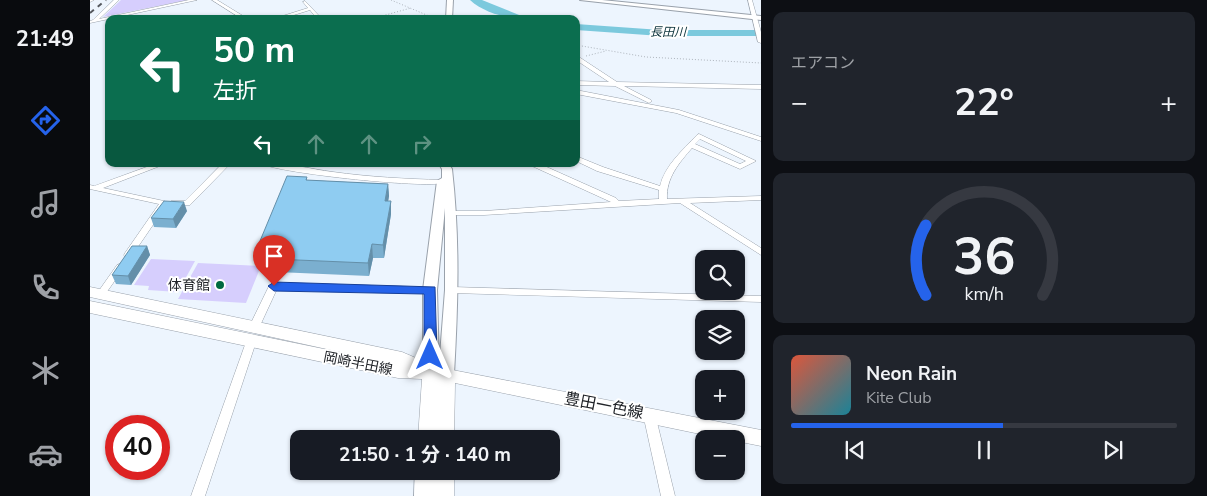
<!DOCTYPE html>
<html lang="ja">
<meta charset="utf-8">
<style>
:root{--surface:#171b24;--page:#20242c;--text:#f1f3f6;--muted:#9ea1a6;--line:#363941;--accent:#2563eb}
body{margin:0;font-family:"Nunito Sans","Noto Sans JP",sans-serif;background:var(--page);color:var(--text);height:100vh;display:flex;flex-direction:column;font-size:19px;white-space:nowrap}
*{box-sizing:border-box;margin:0}
p{font-size:16px;color:var(--muted)}
.icon{flex:none;width:28px;height:28px;fill:none;stroke:currentColor;stroke-width:2;stroke-linecap:round;stroke-linejoin:round}
.map{position:relative;flex:1;overflow:hidden}
.panel{display:flex;flex-direction:column;gap:12px;padding:12px;background:#0d0f14;width:446px}
.panel>*{flex:none}
.guide{position:absolute;left:15px;top:15px;width:475px;height:152px;border-radius:10px;box-shadow:0 1px 4px #0004;background:#0b6e4f;color:#fff;overflow:hidden}
.tools{position:absolute;left:605px;top:250px;display:grid;gap:10px}
.tools a{display:grid;place-items:center;width:50px;height:50px;border-radius:10px;background:var(--surface);box-shadow:0 1px 4px #0004;font-size:25px}
.speed{position:absolute;left:15px;top:415px;display:flex;gap:10px;font-size:25px;font-weight:700;text-align:center}
.speed>*{display:grid;place-content:center;width:65px;height:65px;border-radius:50%;background:var(--surface);box-shadow:0 1px 4px #0004;line-height:1}
.speed .limit{border:8px solid #d22;background:#fff;color:#111}
.pin{position:absolute;display:grid;place-items:center;width:42px;height:42px;color:#fff;margin:-51px -21px;border-radius:50% 50% 50% 0;rotate:-45deg;box-shadow:0 0 5px #0007}
.pin .icon{rotate:45deg}
.me{position:absolute;width:55px;margin:-28px;rotate:0deg;stroke-linejoin:round;filter:drop-shadow(0 0 4px #0008)}
.turn{display:flex;align-items:center;gap:18px;height:105px;padding:0 25px;font-size:22px}
.turn .icon{width:65px;height:65px;stroke-width:2.5}
.turn b{display:block;font-size:35px;line-height:42px}
.lanes{display:flex;align-items:center;height:48px;padding:0 25px;background:#0003;justify-content:center;gap:25px;direction:ltr}
.lanes .off{opacity:.35}
.big{font-size:38px;font-weight:700;line-height:1.1}
.panel .widget{flex:1;display:flex;flex-direction:column;justify-content:center;gap:8px;min-width:0;padding:0 18px;border-radius:10px;background:var(--page)}
.panel .dial{align-items:center;gap:0}
.dial svg{height:130px;overflow:visible;fill:none;stroke:var(--line);stroke-width:7;stroke-linecap:round;text-anchor:middle}
.dial text{fill:var(--text);stroke:none}
.song{display:flex;align-items:center;gap:15px}
.cover{width:60px;height:60px;border-radius:8px;background:linear-gradient(135deg,hsl(10 70% 55%),hsl(190 70% 35%))}
.played{height:5px;border-radius:2px;background:linear-gradient(90deg,var(--accent) 55%,var(--line) 55%)}
.keys{display:flex;justify-content:space-around;direction:ltr}
.heat{display:flex;justify-content:space-between;align-items:center;font-size:28px;direction:ltr}
.trip{position:absolute;left:200px;top:430px;width:270px;height:50px;border-radius:10px;background:var(--surface);box-shadow:0 1px 4px #0004;font-weight:700;line-height:50px;text-align:center}
main{display:flex;flex:1;min-height:0}
.dock{display:flex;flex-direction:column;width:90px;justify-content:space-around;align-items:center;background:#090b0e;color:var(--muted)}
.dock .icon{width:35px;height:35px}
.dock .current{color:var(--accent)}
.dock b{font-size:22px;color:var(--text)}
.map>svg:first-child{display:block}
.green{fill:#d6cefd}
.lines{fill:none;stroke-linecap:round;stroke-linejoin:round}
.river{fill:#7cc9dd;fill-rule:evenodd}
.street-casing{stroke:#99a1ab;stroke-width:1}
.secondary-casing{stroke:#99a1ab;stroke-width:2}
.primary-casing{stroke:#99a1ab;stroke-width:1}
.path{stroke:#adb4bc;stroke-width:1;stroke-dasharray:1 2;stroke-linecap:butt}
.street{fill:#fff;fill-rule:evenodd}
.secondary{fill:#fff;fill-rule:evenodd}
.primary{fill:#fff;fill-rule:evenodd}
.rail{stroke:#53575d;stroke-width:2;stroke-dasharray:5 5;stroke-linecap:butt}
.wall{fill:#7bafcf}
.shaded-wall{fill:#648fa9}
.building{fill:#8fccf1;stroke:#648fa9}
.route{fill:#2563eb;stroke:#184099}
.poi-dot{fill:#006a41;stroke:#fff;stroke-width:2}
.labels{text-anchor:middle;stroke-width:4;stroke-linejoin:round;paint-order:stroke}
.far-water-label{font-size:12px;font-style:italic;fill:#082f37;stroke:#fff}
.poi-label{font-size:14px;fill:#212429;stroke:#fff;text-anchor:end}
.street-label{font-size:14px;fill:#212429;stroke:#fff}
.near-street-label{font-size:16px;fill:#212429;stroke:#fff}
</style>
<main>
<nav class="dock">
<b>21:49</b>
<svg class="icon current" aria-label="directions" viewBox="0 0 24 24"><path d="M12 3l9 9-9 9-9-9zM9 14v-3h6M13 9l2 2-2 2"/></svg>
<svg class="icon" aria-label="music" viewBox="0 0 24 24"><path d="M9 18V5l10-2v13"/><circle cx="6" cy="18" r="3"/><circle cx="16" cy="16" r="3"/></svg>
<svg class="icon" aria-label="phone" viewBox="0 0 24 24"><path d="M5 4h4l2 5-3 2q2 4 5 5l2-3 5 2v4C11 20 4 13 5 4z"/></svg>
<svg class="icon" aria-label="climate" viewBox="0 0 24 24"><path d="M12 3v18M4 7l16 10M4 17L20 7"/></svg>
<svg class="icon" aria-label="car" viewBox="0 0 24 24"><path d="M5 17H2v-5l4-1 3-4h7l3 4 3 1v5h-3M9 17h6M6 11h13"/><circle cx="7" cy="17" r="2"/><circle cx="17" cy="17" r="2"/></svg>
</nav>
<div class="map">
<svg width="671" height="496" viewBox="0 0 671 496">
<rect width="100%" height="100%" fill="#edf5fe"/>
<g class="green">
<path d="M31 0H98L13 17Z"/>
<path d="M61 259 105 261 88 292 58 290 59 286 44 285Z"/>
<path d="M108 263 171 266 156 303 88 299Z"/>
</g>
<g class="lines">
<g class="river">
<path d="M380 0H392L439 19C420 19 395 14 380 0Z"/>
<path d="M486 24 571 30H671V36H571L486 30Z"/>
</g>
<defs>
<g id="street">
<path d="M0 0H4L0 2Z"/>
<path d="M24 0H29L9 19 99 0H107L0 23V21L3 20Z"/>
<path d="M122 0H127L158 19H152Z"/>
<path d="M658 0H662L671 32V43L668 42Z"/>
<path d="M215 1 232 19H227L220 10 191 19H183L218 8 213 2Z"/>
<path d="M486 57H489L527 82 671 85V89L534 86 561 100 562 101 559 103 525 86 486 85V81L519 82 486 60Z"/>
<path d="M486 90 589 110 671 137V141L586 113 486 94Z"/>
<path d="M609 134 666 161 650 169 602 148C589 163 576 178 577 199L671 196V200L600 203 671 248V255L590 203 394 215H361L357 213 361 211H394L521 202 442 166V164H450L526 198 529 201 569 199V190L507 171 486 161V156L513 167 570 186C575 165 593 150 607 135ZM610 139 656 161 650 164 605 144Z"/>
<path d="M65 164H75L13 188 74 201 78 203 41 257H35L34 255 35 253 69 204 0 189V185L4 186Z"/>
<path d="M132 164H140L100 205H81L80 203 81 201H95Z"/>
<path d="M173 164C196 162 220 169 243 172 279 177 316 179 352 180L356 182C345 190 187 173 173 164Z"/>
<path d="M30 264 33 265 35 267 33 269 14 296H8L6 294 8 292 27 265Z"/>
<path d="M184 283 340 287 343 288 345 290 343 292 340 293 187 289 168 330 164 331 160 330 159 327 179 286 181 284Z"/>
<path d="M362 287 671 296V302L362 293 359 292 357 290 359 288Z"/>
<path d="M161 338 165 339 166 342 115 496H101L156 342 157 339Z"/>
<path d="M559 409 563 410 565 414 585 496H571L553 414 555 410Z"/>
</g>
<g id="secondary">
<path d="M357 0H363L362 19H356Z"/>
<path d="M490 0H512L671 16V20Z"/>
<path d="M349 164H359L362 169C370 239 368 304 364 374L362 378 356 380 350 378 348 372 346 375 341 377 336 375 333 371V290L347 181 352 178V169ZM355 208V290L349 368 347 290Z"/>
</g>
<g id="primary">
<path d="M0 287 312 352 347 367 671 430V446L646 441V439H634L365 383 364 439H328L332 379 308 378 0 313V301L273 357 0 297Z"/>
<path d="M325 471H364V496H324Z"/>
</g>
</defs>
<use href="#street" class="street-casing"/>
<use href="#secondary" class="secondary-casing"/>
<use href="#primary" class="primary-casing"/>
<g class="path">
<path d="M301 0 346 19"/>
<path d="M281 19 321 8"/>
<path d="M486 45 556 57 671 63"/>
<path d="M496 56 516 51"/>
</g>
<use href="#street" class="street"/>
<use href="#secondary" class="secondary"/>
<use href="#primary" class="primary"/>
<path class="rail" d="M0 13 16 0"/>
</g>
<g class="wall">
<path d="M217 177V180L298 184 299 196 298 201H301V214L294 258H283L279 276 187 272 186 271 170 270 165 253Z"/>
<path d="M97 211 86 228 64 227 61 218Z"/>
<path d="M57 246 60 255 41 285 26 284 22 275Z"/>
</g>
<g class="shaded-wall">
<path d="M298 184 299 196 296 213 295 201Z"/>
<path d="M301 201V214L294 258 293 245Z"/>
<path d="M94 202 97 211 86 228 83 219Z"/>
<path d="M282 244 283 258 279 276 278 263Z"/>
<path d="M57 246 60 255 41 285 38 276Z"/>
</g>
<g class="building">
<path d="M197 176 217 177 216 180 298 184 295 201H301L293 245 282 244 278 263 184 259 185 258 167 257 168 253H165Z"/>
<path d="M74 201 94 202 83 219 61 218Z"/>
<path d="M42 246H57L38 276 22 275Z"/>
</g>
<path class="route" d="M184 282 345 287 347 355 345 359H336L334 355V294L184 291 178 286Z"/>
<circle class="poi-dot" cx="130" cy="285" r="5"/>
<g class="labels">
<g class="far-water-label">
<text transform="translate(578 32) rotate(1)" y="4">長田川</text>
</g>
<g class="poi-label">
<text x="120" y="290">体育館</text>
</g>
<g class="street-label">
<text transform="translate(268 363) rotate(11)" y="5">岡崎半田線</text>
</g>
<g class="near-street-label">
<text transform="translate(514 405) rotate(11)" y="6">豊田一色線</text>
</g>
</g>
</svg>
<div class="tools">
<a><svg class="icon" aria-label="search" viewBox="0 0 24 24"><circle cx="10" cy="10" r="6"/><path d="M15 15l6 6"/></svg></a>
<a><svg class="icon" aria-label="layers" viewBox="0 0 24 24"><path d="M12 4l9 5-9 5-9-5zM3 14l9 5 9-5"/></svg></a>
<a>+</a>
<a>−</a>
</div>
<div class="speed"><div class="limit">40</div></div>
<div class="pin" style="left:184px;top:286px;background:#d93025"><svg class="icon" aria-label="arrive" viewBox="0 0 24 24"><path d="M6 21V4h12l-3 4 3 4H6"/></svg></div>
<svg class="me" style="left:340px;top:355px" viewBox="-20 -20 40 40"><path d="M0-17L14 15 0 8-14 15z" fill="#2563eb" stroke="#fff" stroke-width="4"/></svg>
<div class="trip">21:50 · 1 分 · 140 m</div>
<div class="guide">
<div class="turn"><svg class="icon" aria-label="left" viewBox="0 0 24 24"><path d="M17 20v-9H6M10 6l-5 5 5 5"/></svg><div><b>50 m</b>左折</div></div>
<div class="lanes"><svg class="icon" aria-label="left" viewBox="0 0 24 24"><path d="M17 20v-9H6M10 6l-5 5 5 5"/></svg><svg class="icon off" aria-label="ahead" viewBox="0 0 24 24"><path d="M12 20V5M6 11l6-6 6 6"/></svg><svg class="icon off" aria-label="ahead" viewBox="0 0 24 24"><path d="M12 20V5M6 11l6-6 6 6"/></svg><svg class="icon off" aria-label="right" viewBox="0 0 24 24"><path d="M7 20v-9h11M14 6l5 5-5 5"/></svg></div>
</div>
</div>
<section class="panel">
<div class="widget"><p>エアコン</p>
<div class="heat"><a>−</a><b class="big">22°</b><a>+</a></div>
</div>
<div class="widget dial"><svg viewBox="0 0 100 80">
<path d="M14 69A42 42 0 1 1 86 69"/>
<path d="M14 69A42 42 0 0 1 14 26" stroke="#2563eb"/>
<text x="50" y="56" font-size="32" font-weight="700">36</text>
<text x="50" y="72" font-size="11">km/h</text>
</svg></div>
<div class="widget">
<div class="song"><i class="cover"></i><div><b>Neon Rain</b><p>Kite Club</p></div></div>
<div class="played"></div>
<div class="keys"><svg class="icon" aria-label="previous" viewBox="0 0 24 24"><path d="M18 5L8 12l10 7zM5 5v14"/></svg><svg class="icon" aria-label="pause" viewBox="0 0 24 24"><path d="M8 5v14M16 5v14"/></svg><svg class="icon" aria-label="next" viewBox="0 0 24 24"><path d="M6 5l10 7-10 7zM19 5v14"/></svg></div>
</div>
</section>
</main>
